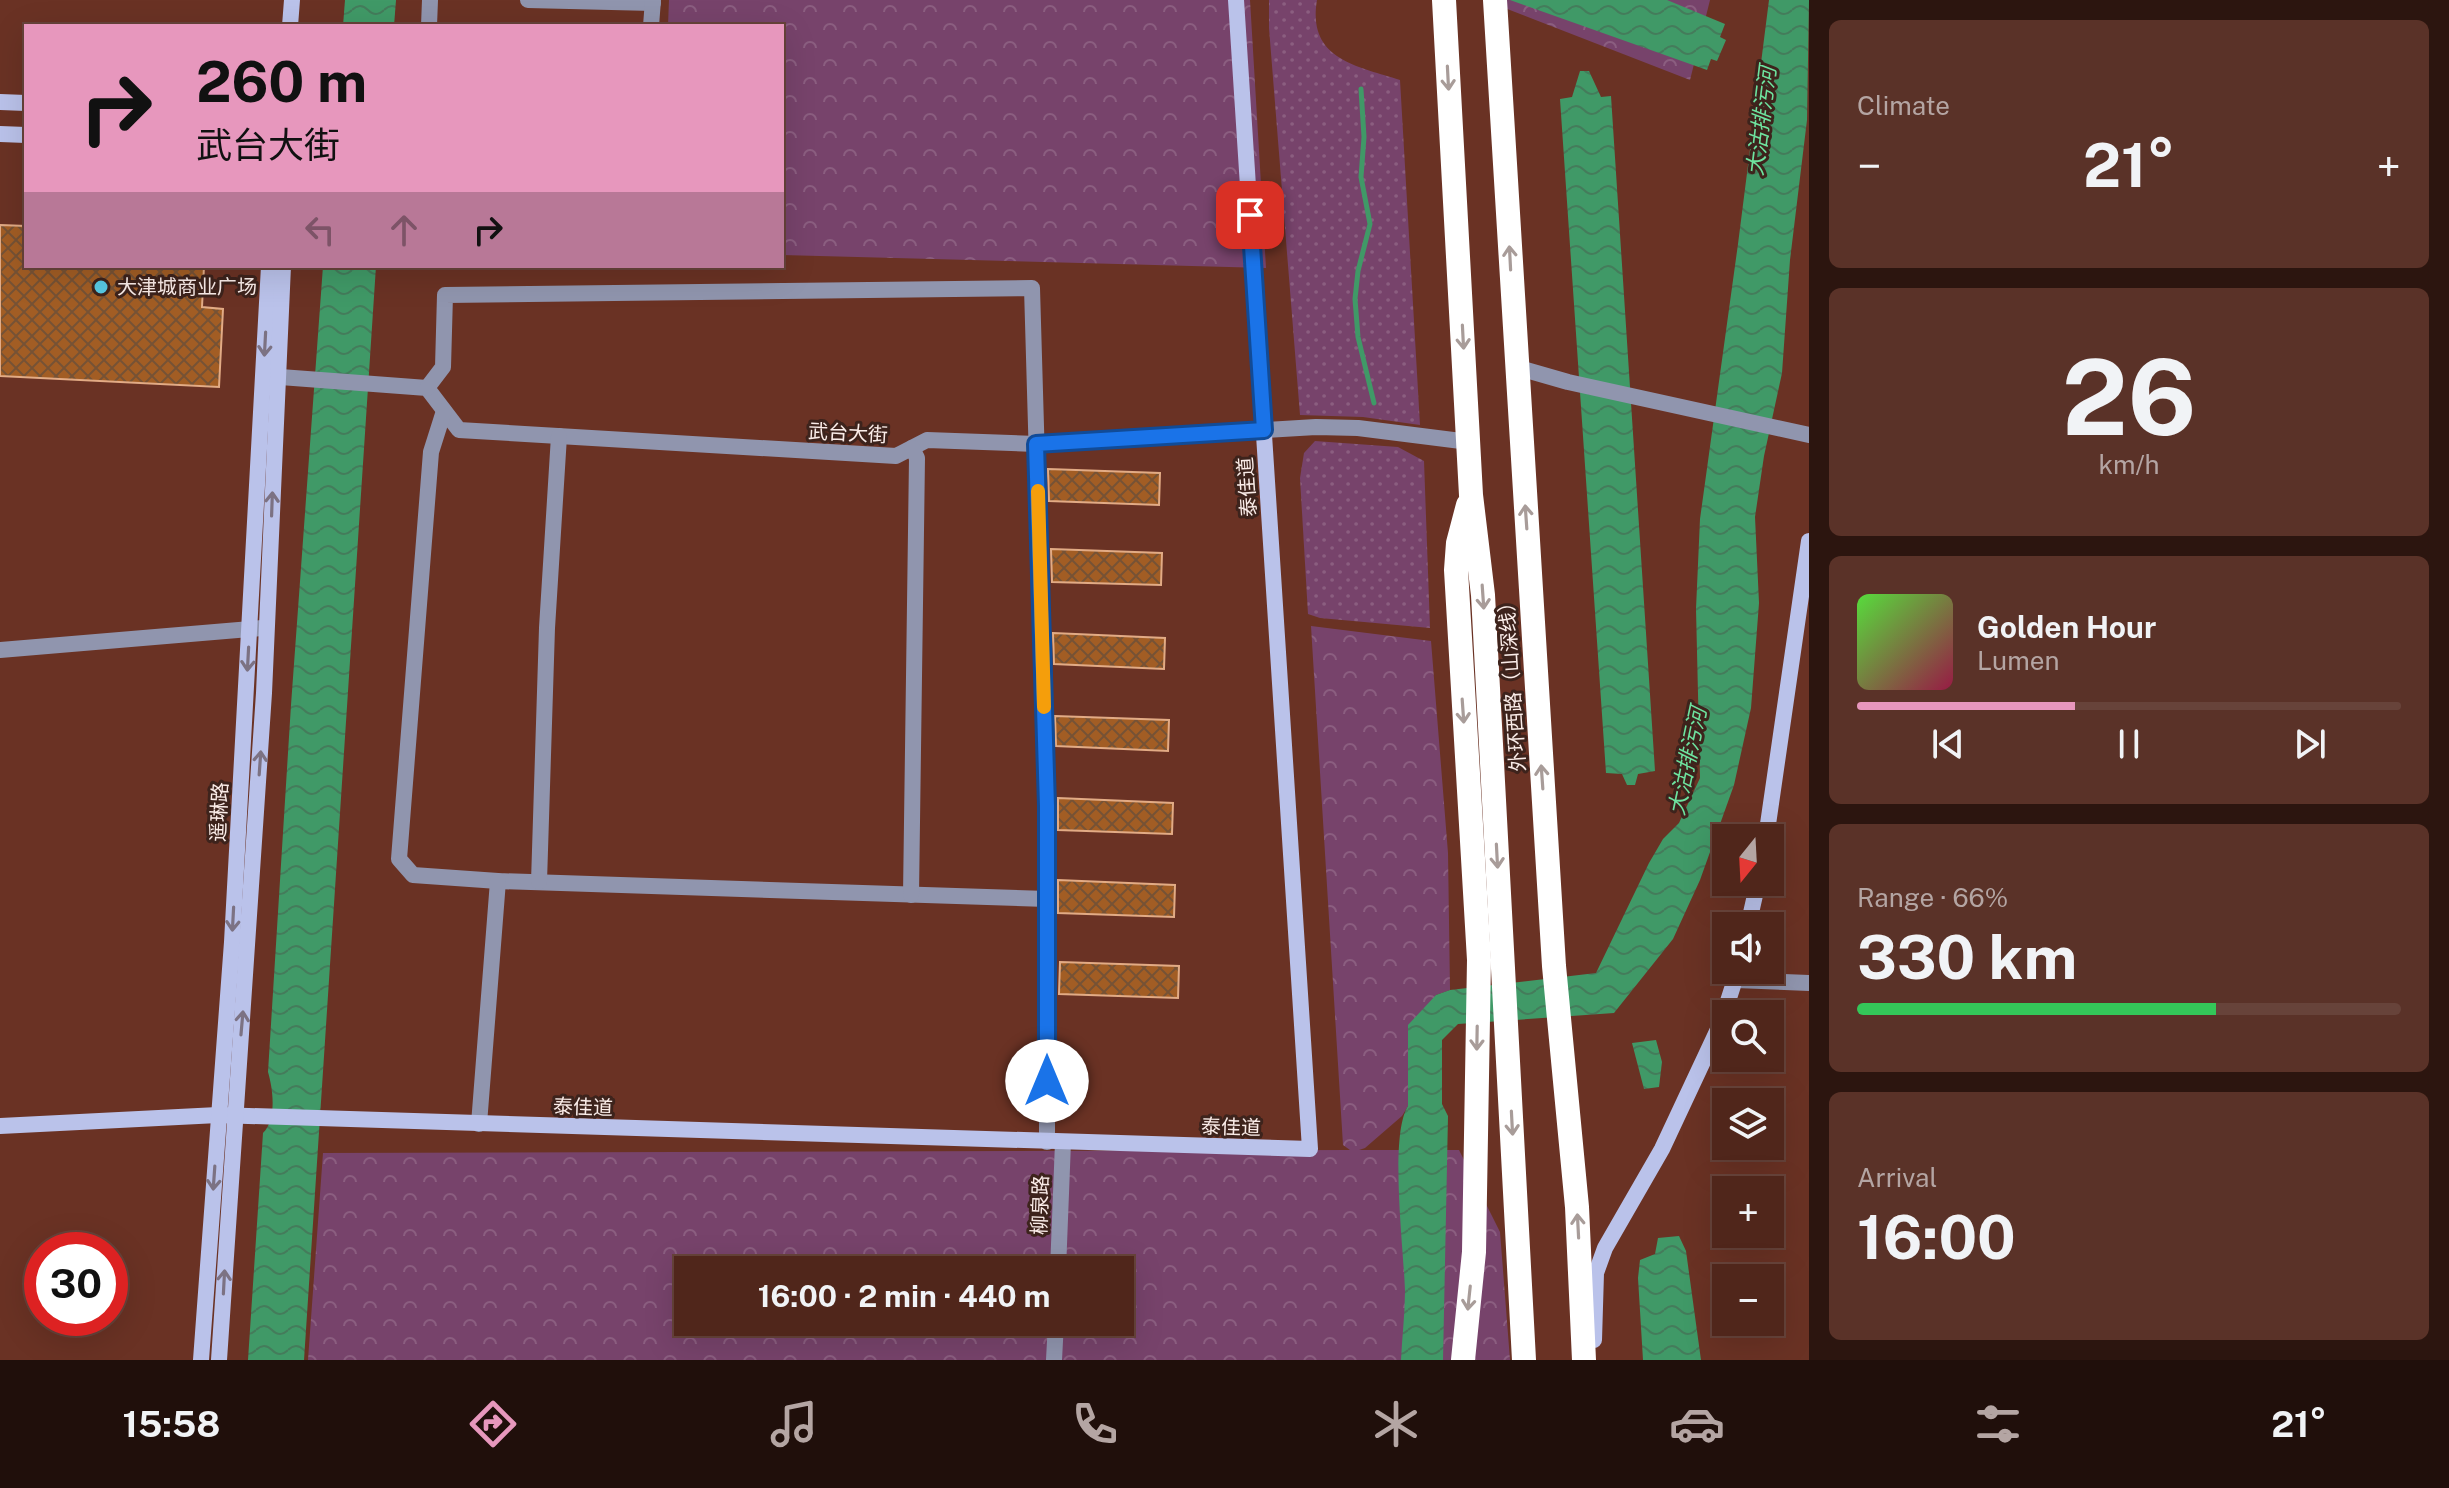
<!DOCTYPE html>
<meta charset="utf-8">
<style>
:root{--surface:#50261b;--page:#5a3228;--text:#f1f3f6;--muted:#b4a5a3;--line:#67433a;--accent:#e797bd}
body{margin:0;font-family:"Public Sans","Noto Sans SC",sans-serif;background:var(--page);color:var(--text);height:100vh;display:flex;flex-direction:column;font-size:30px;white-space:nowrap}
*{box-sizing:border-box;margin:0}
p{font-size:26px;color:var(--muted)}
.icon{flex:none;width:44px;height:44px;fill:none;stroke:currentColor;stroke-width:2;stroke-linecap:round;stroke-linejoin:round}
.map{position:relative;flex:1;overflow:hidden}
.details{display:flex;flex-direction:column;gap:20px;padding:20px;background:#2c150f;width:640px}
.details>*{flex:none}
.guide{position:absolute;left:24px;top:24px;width:760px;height:244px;border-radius:0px;box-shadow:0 8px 32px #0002,0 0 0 2px var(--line);background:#e797bd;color:#111;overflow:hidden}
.needle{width:52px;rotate:198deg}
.controls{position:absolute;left:1712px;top:824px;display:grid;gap:16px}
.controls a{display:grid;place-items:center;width:72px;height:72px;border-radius:0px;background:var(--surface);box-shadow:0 8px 32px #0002,0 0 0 2px var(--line);font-size:40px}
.speed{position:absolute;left:24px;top:1232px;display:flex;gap:16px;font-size:40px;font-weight:700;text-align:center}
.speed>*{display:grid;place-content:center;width:104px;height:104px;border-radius:50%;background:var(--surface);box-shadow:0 8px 32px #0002,0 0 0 2px var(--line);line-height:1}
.speed .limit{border:12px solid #d22;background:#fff;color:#111}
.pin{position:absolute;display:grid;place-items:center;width:68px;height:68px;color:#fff;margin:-34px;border-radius:16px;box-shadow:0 4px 12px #0006}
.me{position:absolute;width:88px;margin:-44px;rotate:0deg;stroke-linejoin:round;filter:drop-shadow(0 0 6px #0008)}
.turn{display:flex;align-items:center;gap:28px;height:168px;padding:0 40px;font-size:36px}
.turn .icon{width:104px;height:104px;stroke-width:2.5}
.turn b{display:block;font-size:56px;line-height:68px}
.lanes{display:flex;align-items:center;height:76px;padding:0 40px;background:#0003;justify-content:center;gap:40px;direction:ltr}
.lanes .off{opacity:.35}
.big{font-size:60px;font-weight:700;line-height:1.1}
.details .widget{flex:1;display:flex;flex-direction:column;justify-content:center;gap:12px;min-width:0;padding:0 28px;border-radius:12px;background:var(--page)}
.details .dial{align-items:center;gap:0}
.dial b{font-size:104px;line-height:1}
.song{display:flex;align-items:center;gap:24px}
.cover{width:96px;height:96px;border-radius:12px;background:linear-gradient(135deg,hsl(110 70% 55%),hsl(340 70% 35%))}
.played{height:8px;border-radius:4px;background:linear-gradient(90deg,var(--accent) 40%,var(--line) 40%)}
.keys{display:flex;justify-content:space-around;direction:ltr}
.heat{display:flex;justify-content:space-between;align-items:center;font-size:44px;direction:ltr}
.charge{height:12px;border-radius:6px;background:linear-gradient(90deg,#34c759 66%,var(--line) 0)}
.trip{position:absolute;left:674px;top:1256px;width:460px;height:80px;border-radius:0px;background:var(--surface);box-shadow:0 8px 32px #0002,0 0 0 2px var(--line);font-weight:700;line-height:80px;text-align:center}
.menu{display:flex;height:128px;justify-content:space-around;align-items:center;background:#200f0b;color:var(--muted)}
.menu .icon{width:56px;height:56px}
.menu .active{color:var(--accent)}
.menu b{font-size:36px;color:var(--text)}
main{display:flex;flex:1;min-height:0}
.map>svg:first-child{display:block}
.grass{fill:url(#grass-dots)}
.forest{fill:url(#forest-crowns);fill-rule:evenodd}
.water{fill:url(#water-waves)}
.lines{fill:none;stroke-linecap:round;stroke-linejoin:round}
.stream{stroke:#409967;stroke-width:5}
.building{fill:url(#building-cross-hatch);stroke:#e2ab85;stroke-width:2}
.street{stroke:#9095ae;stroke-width:16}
.secondary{stroke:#bac2ea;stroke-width:16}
.highway{stroke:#fff;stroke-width:24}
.oneway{stroke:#a89c99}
.oneway2{stroke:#7c7283}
.route-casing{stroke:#114b97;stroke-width:20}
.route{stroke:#1a73e8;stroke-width:14}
.slow{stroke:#f59e0b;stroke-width:14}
.poi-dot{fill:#58c9e3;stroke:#3d231c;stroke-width:3}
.labels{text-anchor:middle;stroke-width:6;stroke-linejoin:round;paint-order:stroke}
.poi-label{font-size:20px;fill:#faece8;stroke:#3d231c;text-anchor:start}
.street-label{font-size:20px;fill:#faece8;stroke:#3d231c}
.water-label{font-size:22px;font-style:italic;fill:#6ee39f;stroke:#3d231c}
</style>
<main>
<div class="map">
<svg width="1809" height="1360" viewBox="0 0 1809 1360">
<defs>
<pattern id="grass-dots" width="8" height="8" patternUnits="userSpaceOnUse" patternTransform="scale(2)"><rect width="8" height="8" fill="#77436b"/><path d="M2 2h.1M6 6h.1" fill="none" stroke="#8b5e80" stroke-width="1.8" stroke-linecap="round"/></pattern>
<pattern id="forest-crowns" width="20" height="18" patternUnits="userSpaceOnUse" patternTransform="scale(2)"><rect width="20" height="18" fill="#77436b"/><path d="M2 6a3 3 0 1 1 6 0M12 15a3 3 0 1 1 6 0" fill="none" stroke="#8b5e80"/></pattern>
<pattern id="water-waves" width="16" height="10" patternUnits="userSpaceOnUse" patternTransform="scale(2)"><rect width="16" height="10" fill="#409967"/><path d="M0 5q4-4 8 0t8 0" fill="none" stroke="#447c5b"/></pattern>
<pattern id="building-cross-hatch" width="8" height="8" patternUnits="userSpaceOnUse" patternTransform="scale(2)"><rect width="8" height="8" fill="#a25d24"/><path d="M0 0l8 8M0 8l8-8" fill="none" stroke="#765235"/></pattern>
</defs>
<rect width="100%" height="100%" fill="#6a3224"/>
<g class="grass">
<path d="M1269 0H1317C1307 59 1356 66 1400 80L1420 425 1363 417 1300 415 1269 28Z"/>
<path d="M1315 441 1398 447 1424 461 1430 628 1320 618 1308 614 1300 478 1304 453Z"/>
</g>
<g class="forest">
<path d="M669 0H1250L1266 268 782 255V26H668Z"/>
<path d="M1484 0H1710L1690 80Z"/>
<path d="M1311 626 1431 641 1448 853 1450 990 1436 995 1409 1069 1408 1106 1402 1116 1365 1148 1359 1150H1459L1500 1232 1510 1360H308L323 1153 1350 1150 1343 1145ZM688 1270H1120V1322H688Z"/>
</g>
<g class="water">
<path d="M345 0H396L394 26H343Z"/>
<path d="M1510 0H1667L1725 24 1720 37 1726 40 1717 61 1711 59 1707 70Z"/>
<path d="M1769 0H1809L1807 120 1790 260 1782 373 1764 456 1755 517 1759 603 1751 708 1734 785 1700 880 1673 939 1614 1013 1458 1024 1442 1040V1104L1448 1116 1443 1360H1401C1402 1337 1405 1314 1405 1291 1404 1251 1389 1136 1408 1106V1025L1436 995 1450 990 1596 973 1649 863 1663 839 1679 823 1700 778 1696 609 1700 519 1738 244Z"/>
<path d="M1580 71H1589L1601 97 1611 96 1655 771 1638 774 1635 785H1627L1622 774 1606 773 1560 99 1572 97Z"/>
<path d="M323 266H376L304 1360H248L263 1133C277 1119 273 1089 268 1072L291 705Z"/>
<path d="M1656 1040 1662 1062 1659 1087 1644 1089 1632 1043Z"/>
<path d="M1679 1236 1686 1251 1701 1360H1643L1638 1278 1640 1260 1655 1254 1658 1238Z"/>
</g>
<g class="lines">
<path class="stream" d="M1361 89 1364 137 1361 177 1370 224 1358 271 1355 299 1358 337 1374 403"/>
</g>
<g class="building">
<path d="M0 225 26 226V266H204L202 307 223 309 219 387 0 376Z"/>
<path d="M1048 469 1160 473 1159 505 1049 501Z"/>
<path d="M1051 549 1162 553 1161 585 1052 582Z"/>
<path d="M1053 633 1165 638 1164 669 1054 664Z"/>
<path d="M1055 716 1169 720 1168 751 1056 746Z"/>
<path d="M1058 798 1173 803 1172 834 1058 830Z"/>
<path d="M1058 880 1175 885 1174 917 1058 913Z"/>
<path d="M1060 962 1179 966 1178 998 1059 994Z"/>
</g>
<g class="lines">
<g class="street">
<path d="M528 0 653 3"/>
<path d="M429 26 430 0"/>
<path d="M651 26 653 0"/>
<path d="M1516 367 1568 382 1809 435"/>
<path d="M267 376 427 388 459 430 896 456 927 440 1036 444 1316 427 1358 428 1469 442"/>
<path d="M427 388 443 367 445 295 1032 288 1047 806V1142"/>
<path d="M444 411 431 452 399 859 413 875 498 881 1047 899"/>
<path d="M0 650 262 628"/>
<path d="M539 882 547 628 559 436"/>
<path d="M911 895 917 458 912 448"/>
<path d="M1736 980 1809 983"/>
<path d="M479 1124 498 881"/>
<path d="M1058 1270 1063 1142"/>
<path d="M1054 1360 1056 1322"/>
</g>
<g class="secondary">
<path d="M290 26 292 0"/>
<path d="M0 102 26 103"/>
<path d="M0 134 26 135"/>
<path d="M1766 838 1809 541"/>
<path d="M1748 926 1758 882"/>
<path d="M0 1126 218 1115 1310 1149 1236 0"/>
<path d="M1594 1340 1596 1273 1605 1248 1662 1149 1721 1023 1738 970"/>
<path d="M201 1360 232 942 269 266"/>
<path d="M219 1360 264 693 283 266"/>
</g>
<g class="highway">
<path d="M1444 0 1471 495 1483 595 1524 1360"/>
<path d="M1495 0 1554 966 1577 1207 1584 1360"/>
<path d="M1463 1360 1474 1252 1479 960 1456 570 1458 543 1468 505"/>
</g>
</g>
<defs><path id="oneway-shaft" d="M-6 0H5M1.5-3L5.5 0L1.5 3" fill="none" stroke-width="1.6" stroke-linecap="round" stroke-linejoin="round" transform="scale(2)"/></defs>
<g class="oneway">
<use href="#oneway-shaft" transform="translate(1448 78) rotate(87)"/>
<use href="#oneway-shaft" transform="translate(1510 258) rotate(-93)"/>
<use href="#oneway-shaft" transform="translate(1463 337) rotate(87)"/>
<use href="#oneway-shaft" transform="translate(1526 517) rotate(-94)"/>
<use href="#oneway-shaft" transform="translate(1483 597) rotate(86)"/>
<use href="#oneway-shaft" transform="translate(1463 711) rotate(86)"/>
<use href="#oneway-shaft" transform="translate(1542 777) rotate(-94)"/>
<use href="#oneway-shaft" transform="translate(1497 856) rotate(87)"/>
<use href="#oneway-shaft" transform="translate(1477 1038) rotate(91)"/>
<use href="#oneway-shaft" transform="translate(1512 1123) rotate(87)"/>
<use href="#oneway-shaft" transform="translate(1578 1226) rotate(-93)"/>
<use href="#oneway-shaft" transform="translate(1469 1298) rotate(96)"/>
</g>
<g class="oneway2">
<use href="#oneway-shaft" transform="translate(265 344) rotate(93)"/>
<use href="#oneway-shaft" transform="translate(272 504) rotate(-88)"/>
<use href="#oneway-shaft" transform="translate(248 659) rotate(93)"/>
<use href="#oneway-shaft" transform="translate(260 763) rotate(-86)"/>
<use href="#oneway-shaft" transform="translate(233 919) rotate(93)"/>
<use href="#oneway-shaft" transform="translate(242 1023) rotate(-85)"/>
<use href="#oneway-shaft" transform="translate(214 1178) rotate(94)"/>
<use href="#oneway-shaft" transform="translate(224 1282) rotate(-87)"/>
</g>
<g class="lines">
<defs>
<path id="route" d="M1047 1081V806L1036 444 1264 430 1250 215"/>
</defs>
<use href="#route" class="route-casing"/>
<use href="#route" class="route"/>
<path class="slow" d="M1038 491 1044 707"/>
</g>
<circle class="poi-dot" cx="101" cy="287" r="8"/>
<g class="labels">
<g class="poi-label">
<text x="117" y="294">大津城商业广场</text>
</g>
<g class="street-label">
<text transform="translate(848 433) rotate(3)" y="7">武台大街</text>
<text transform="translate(1247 487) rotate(-94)" y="7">泰佳道</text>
<text transform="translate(1512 682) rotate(-94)" y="7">外环西路（山深线）</text>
<text transform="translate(219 812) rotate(-87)" y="7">遥琳路</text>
<text transform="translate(583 1107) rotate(2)" y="7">泰佳道</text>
<text transform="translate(1231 1127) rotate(2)" y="7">泰佳道</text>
<text transform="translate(1040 1205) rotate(-88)" y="7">柳泉路</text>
</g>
<g class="water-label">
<text transform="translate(1761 121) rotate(-83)" y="8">大沽排污河</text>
<text transform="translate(1687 761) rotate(-78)" y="8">大沽排污河</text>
</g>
</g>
</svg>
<div class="controls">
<a><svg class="needle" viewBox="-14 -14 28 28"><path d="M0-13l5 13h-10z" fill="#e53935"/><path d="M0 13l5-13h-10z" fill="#b4a5a3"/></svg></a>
<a><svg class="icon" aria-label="sound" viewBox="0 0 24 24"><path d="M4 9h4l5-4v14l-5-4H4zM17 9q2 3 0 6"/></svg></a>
<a><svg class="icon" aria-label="search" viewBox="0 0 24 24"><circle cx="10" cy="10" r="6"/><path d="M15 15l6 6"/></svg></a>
<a><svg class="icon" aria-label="layers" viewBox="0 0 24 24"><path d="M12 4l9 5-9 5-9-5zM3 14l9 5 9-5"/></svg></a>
<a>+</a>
<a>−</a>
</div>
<div class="speed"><div class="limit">30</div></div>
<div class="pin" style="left:1250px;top:215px;background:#d93025"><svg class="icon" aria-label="arrive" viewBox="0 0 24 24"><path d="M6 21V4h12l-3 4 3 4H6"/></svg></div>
<svg class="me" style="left:1047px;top:1081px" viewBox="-20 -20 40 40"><circle r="19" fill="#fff"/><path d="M0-13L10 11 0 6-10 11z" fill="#1a73e8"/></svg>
<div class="trip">16:00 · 2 min · 440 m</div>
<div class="guide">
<div class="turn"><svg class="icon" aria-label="right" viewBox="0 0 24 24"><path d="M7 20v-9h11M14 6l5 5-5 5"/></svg><div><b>260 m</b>武台大街</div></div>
<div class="lanes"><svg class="icon off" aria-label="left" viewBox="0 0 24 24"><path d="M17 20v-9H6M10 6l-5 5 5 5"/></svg><svg class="icon off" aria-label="ahead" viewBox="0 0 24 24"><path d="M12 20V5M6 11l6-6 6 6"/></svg><svg class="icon" aria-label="right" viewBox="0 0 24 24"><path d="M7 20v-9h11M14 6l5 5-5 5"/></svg></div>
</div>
</div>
<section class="details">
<div class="widget"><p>Climate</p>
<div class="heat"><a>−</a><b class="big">21°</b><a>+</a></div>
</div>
<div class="widget dial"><b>26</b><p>km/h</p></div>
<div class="widget">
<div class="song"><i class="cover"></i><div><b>Golden Hour</b><p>Lumen</p></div></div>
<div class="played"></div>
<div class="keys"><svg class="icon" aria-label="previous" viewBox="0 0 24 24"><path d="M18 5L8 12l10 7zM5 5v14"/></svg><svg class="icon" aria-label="pause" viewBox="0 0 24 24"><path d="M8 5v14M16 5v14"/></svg><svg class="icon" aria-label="next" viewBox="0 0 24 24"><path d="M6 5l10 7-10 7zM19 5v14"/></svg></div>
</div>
<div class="widget"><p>Range · 66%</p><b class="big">330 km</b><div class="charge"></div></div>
<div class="widget"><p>Arrival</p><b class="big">16:00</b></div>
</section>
</main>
<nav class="menu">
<b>15:58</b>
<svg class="icon active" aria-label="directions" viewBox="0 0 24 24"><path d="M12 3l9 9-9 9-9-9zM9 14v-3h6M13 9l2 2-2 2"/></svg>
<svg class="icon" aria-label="music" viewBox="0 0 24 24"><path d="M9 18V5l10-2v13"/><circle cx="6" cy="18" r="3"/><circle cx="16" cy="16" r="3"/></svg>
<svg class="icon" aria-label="phone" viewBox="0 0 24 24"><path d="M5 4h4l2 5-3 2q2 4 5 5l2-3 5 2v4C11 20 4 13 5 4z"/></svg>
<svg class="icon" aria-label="climate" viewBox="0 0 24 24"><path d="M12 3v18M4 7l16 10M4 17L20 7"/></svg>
<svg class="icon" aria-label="car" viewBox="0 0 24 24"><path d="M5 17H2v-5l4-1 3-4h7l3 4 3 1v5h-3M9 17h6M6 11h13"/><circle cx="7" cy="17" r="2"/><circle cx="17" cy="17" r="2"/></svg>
<svg class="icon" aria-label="filters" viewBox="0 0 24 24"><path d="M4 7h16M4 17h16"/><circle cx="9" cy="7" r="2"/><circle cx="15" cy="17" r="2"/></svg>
<b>21°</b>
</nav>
